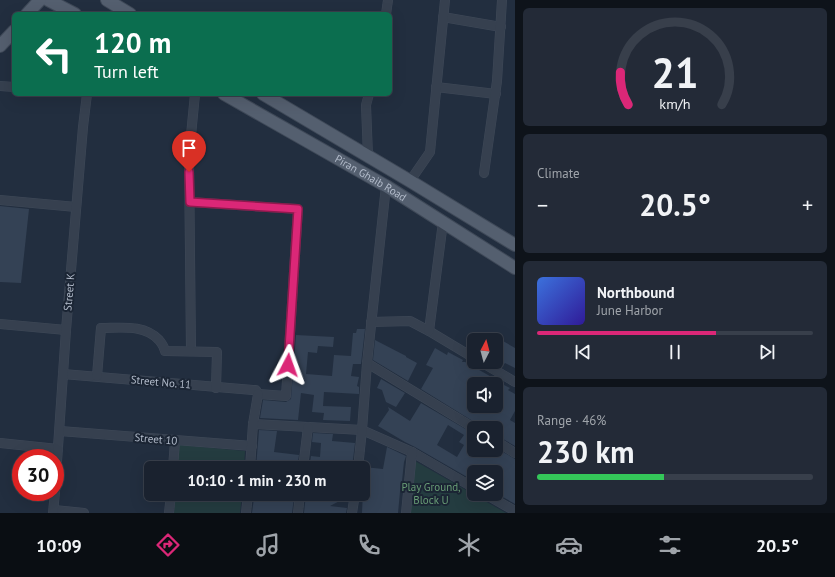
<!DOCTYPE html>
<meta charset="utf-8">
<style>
:root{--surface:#1a222f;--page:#232a37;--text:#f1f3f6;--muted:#9fa4aa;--line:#383f4b;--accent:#db2777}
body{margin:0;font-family:"PT Sans",sans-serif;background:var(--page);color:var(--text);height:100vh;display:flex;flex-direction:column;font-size:15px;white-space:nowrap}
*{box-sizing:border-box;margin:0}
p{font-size:13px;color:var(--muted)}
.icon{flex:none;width:22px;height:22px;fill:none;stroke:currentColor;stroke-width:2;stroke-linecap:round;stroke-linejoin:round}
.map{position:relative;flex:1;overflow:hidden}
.sheet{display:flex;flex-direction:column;gap:8px;padding:8px;background:#0e131a;width:320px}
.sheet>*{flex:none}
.hud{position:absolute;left:12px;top:12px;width:380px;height:84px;border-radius:6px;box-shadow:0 4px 16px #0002,0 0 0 1px var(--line);background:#0b6e4f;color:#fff;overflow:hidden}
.needle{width:26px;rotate:6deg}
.controls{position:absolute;left:467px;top:333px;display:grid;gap:8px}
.controls a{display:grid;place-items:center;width:36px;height:36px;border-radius:6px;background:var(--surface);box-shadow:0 4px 16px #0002,0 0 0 1px var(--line);font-size:20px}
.speed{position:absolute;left:12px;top:449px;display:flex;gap:8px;font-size:20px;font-weight:700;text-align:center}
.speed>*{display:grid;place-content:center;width:52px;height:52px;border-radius:50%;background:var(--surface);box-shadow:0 4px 16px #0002,0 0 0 1px var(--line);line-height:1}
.speed .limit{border:6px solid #d22;background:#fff;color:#111}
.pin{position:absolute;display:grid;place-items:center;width:34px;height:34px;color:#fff;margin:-41px -17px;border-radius:50% 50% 50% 0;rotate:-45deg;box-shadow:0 0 4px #0007}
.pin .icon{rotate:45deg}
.me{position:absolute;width:44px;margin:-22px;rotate:4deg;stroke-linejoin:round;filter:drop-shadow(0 0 3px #0008)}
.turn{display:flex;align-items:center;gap:14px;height:84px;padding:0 16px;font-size:18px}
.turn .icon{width:52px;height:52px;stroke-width:2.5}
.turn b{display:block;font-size:28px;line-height:34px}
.big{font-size:30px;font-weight:600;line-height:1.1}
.sheet .widget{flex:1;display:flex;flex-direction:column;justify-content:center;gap:6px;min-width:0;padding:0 14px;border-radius:6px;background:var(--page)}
.sheet .dial{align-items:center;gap:0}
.dial svg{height:104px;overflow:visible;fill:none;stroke:var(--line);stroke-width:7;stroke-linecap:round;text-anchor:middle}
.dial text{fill:var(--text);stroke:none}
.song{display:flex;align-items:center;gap:12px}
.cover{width:48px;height:48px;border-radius:6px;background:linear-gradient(135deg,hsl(220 70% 55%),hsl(250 70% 35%))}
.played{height:4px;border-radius:2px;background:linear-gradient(90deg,var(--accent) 65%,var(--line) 65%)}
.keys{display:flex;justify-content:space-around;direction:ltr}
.heat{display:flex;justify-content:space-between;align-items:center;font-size:22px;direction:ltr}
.charge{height:6px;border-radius:3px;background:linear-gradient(90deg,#34c759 46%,var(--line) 0)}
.trip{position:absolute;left:144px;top:461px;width:226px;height:40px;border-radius:6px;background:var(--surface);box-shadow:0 4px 16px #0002,0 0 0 1px var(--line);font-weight:600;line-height:40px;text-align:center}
.dock{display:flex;height:64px;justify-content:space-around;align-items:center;background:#0a0e13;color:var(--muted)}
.dock .icon{width:28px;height:28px}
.dock .current{color:var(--accent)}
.dock b{font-size:18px;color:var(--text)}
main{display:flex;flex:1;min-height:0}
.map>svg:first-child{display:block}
.green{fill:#243c40}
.building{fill:#344255;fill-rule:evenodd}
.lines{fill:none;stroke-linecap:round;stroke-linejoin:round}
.minor-casing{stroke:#3f4958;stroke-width:10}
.major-casing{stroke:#3f4958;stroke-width:14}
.minor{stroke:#36404f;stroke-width:9}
.major{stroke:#545f6f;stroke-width:12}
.route-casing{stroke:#8e194d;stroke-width:10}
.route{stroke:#db2777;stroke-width:7}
.labels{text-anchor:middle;stroke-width:4;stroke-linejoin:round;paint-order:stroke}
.street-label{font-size:11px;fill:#b2bbca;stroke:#1b2534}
.park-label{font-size:11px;fill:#689c75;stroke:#1b2534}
</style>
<main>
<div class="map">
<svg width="515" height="513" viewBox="0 0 515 513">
<rect width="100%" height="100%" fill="#222e3f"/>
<g class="green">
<path d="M179 445 245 451 244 468H177Z"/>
<path d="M415 461 506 513H409Z"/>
<path d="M175 494H242L240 513H174Z"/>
</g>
<g class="building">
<path d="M0 206 29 209 21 283 0 282Z"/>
<path d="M357 329H365L361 364H353L351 376 359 377 357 386 359 387V394L324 392 323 406 351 407 350 421 323 420 324 413 312 412 314 395 301 393 298 420 260 418 263 400 286 402 291 399 296 335 334 337 333 347 318 346 317 353 308 352 306 374 332 376 334 355 351 356 353 333H356Z"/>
<path d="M496 337 515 348V368L505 363 503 366 496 362Z"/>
<path d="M375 340 406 356V357L417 363 408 381 373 360Z"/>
<path d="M435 348 447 355 448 352 463 360 462 362H465L504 384H502L510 388 508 390 515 394V411L510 420 515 423V446L496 435V428H484L421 389 433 368 426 365ZM474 384H496V414L483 406H474Z"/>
<path d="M381 379 405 393 396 407 386 402 382 390 377 388Z"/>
<path d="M421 403 474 434V457L478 450H496V448L515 459V504L496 493V472H474V481L415 447 403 441 405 442 378 426 389 410 388 407 410 421ZM448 425 464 435 459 442 464 445 457 457 437 445Z"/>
<path d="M259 430 277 431 274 452 299 455 297 468H256Z"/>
<path d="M313 433 333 434 332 441 355 443 352 468H309L311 456 320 457 321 443 312 442Z"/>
<path d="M387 447 406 456 404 462 402 481H401L398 513H362L364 467 383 469Z"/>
<path d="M256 494H268V495L294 498 292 513H252L254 498H255Z"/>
<path d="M306 494H315L314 499 328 501 329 494H349V496L330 506 347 508 346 513H304Z"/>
</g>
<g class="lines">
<defs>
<g id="minor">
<path d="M386 14 388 0"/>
<path d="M443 17 501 27"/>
<path d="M0 86 14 87"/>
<path d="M436 87 496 94"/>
<path d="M368 156 366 105 369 94"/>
<path d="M484 173 497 81 502 0"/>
<path d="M410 181 430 152 445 0"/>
<path d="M0 200 76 207"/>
<path d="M190 202 298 209 286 396 258 394"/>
<path d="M371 322 410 321 429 331 474 358"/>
<path d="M0 324 66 330"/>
<path d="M429 331 443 222"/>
<path d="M191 351 189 156 195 94"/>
<path d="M481 362 515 382"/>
<path d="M367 363 474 428"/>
<path d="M63 374 253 390H256L258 394"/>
<path d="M97 376 101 328C121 328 144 324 159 340 162 344 164 346 165 351L217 352 216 388"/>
<path d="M253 424 362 430 412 452 474 488"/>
<path d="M60 431 252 446"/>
<path d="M496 441 515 453"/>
<path d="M0 443 58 449"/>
<path d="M173 468 175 441"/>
<path d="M250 468 253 424 258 394"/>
<path d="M303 468 308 427"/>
<path d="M358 468 362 430 367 363 386 186"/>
<path d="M55 491 66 330 83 127 87 94"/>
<path d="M485 494 515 511"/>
<path d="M54 510 84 513"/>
<path d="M53 513 55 492"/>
<path d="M169 513 171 494"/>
<path d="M246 513 248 494"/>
<path d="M298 513 300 494"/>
<path d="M352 513 355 494"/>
<path d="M406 513 412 452"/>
</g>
<g id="major">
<path d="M48 0 75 14"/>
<path d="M107 0 130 14"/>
<path d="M27 14 40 0"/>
<path d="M0 46 14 31"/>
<path id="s1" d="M224 94 386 186 515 268"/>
<path d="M263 94 410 181 515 245"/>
</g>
</defs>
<use href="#minor" class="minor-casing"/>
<use href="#major" class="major-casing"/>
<use href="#minor" class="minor"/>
<use href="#major" class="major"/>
</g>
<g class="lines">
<defs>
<path id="route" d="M189 172 190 202 298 209 288 365"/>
</defs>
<use href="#route" class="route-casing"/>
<use href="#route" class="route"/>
</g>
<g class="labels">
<g class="street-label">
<text dy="4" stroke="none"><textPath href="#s1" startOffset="169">Piran Ghaib Road</textPath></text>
<text transform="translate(69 292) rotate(-85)" y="4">Street K</text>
<text transform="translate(161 382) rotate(5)" y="4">Street No. 11</text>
<text transform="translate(156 439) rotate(5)" y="4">Street 10</text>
</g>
<g class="park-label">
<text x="431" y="491">Play Ground,<tspan x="431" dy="13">Block U</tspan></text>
</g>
</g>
</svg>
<div class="controls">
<a><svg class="needle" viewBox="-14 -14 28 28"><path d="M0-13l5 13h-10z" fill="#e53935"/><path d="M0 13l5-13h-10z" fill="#9fa4aa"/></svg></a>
<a><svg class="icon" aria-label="sound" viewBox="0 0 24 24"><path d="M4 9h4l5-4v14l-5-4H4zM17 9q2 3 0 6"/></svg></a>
<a><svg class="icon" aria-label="search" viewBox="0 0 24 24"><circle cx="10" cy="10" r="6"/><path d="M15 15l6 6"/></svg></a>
<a><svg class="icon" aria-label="layers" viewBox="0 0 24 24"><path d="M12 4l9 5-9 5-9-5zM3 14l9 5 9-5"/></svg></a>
</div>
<div class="speed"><div class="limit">30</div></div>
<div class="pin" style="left:189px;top:172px;background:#d93025"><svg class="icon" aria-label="arrive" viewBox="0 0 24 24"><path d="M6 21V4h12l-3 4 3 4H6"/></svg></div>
<svg class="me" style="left:288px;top:365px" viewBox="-20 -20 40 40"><path d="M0-17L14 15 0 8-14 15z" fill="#db2777" stroke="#fff" stroke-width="4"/></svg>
<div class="trip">10:10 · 1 min · 230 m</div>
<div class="hud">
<div class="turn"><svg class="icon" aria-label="left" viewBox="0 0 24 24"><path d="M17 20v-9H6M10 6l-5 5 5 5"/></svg><div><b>120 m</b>Turn left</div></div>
</div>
</div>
<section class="sheet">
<div class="widget dial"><svg viewBox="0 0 100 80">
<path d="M14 69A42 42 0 1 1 86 69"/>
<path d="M14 69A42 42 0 0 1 8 44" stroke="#db2777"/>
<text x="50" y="56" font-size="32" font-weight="700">21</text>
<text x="50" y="72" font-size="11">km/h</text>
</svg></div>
<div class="widget"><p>Climate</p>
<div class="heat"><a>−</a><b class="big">20.5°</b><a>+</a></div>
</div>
<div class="widget">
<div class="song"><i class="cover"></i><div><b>Northbound</b><p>June Harbor</p></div></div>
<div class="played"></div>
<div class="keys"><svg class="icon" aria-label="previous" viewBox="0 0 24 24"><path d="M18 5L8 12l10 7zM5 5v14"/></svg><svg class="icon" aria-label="pause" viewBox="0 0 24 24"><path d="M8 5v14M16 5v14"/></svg><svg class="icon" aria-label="next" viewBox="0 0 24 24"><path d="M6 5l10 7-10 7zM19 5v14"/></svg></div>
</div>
<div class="widget"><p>Range · 46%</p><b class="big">230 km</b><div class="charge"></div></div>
</section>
</main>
<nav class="dock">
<b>10:09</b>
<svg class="icon current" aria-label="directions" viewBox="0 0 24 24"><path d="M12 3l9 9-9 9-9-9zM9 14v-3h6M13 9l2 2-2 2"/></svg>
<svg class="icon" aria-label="music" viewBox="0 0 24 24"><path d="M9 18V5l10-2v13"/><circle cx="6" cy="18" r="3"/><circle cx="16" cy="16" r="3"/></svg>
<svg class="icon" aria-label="phone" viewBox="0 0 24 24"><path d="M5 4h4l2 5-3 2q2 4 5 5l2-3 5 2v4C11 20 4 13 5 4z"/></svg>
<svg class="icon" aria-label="climate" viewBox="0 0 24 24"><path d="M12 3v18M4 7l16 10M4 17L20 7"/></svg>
<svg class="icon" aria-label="car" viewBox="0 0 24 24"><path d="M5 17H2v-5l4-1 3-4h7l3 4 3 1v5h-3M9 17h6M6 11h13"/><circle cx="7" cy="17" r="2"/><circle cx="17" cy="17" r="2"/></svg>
<svg class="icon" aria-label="filters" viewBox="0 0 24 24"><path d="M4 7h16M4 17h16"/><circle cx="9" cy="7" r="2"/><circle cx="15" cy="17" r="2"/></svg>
<b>20.5°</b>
</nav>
